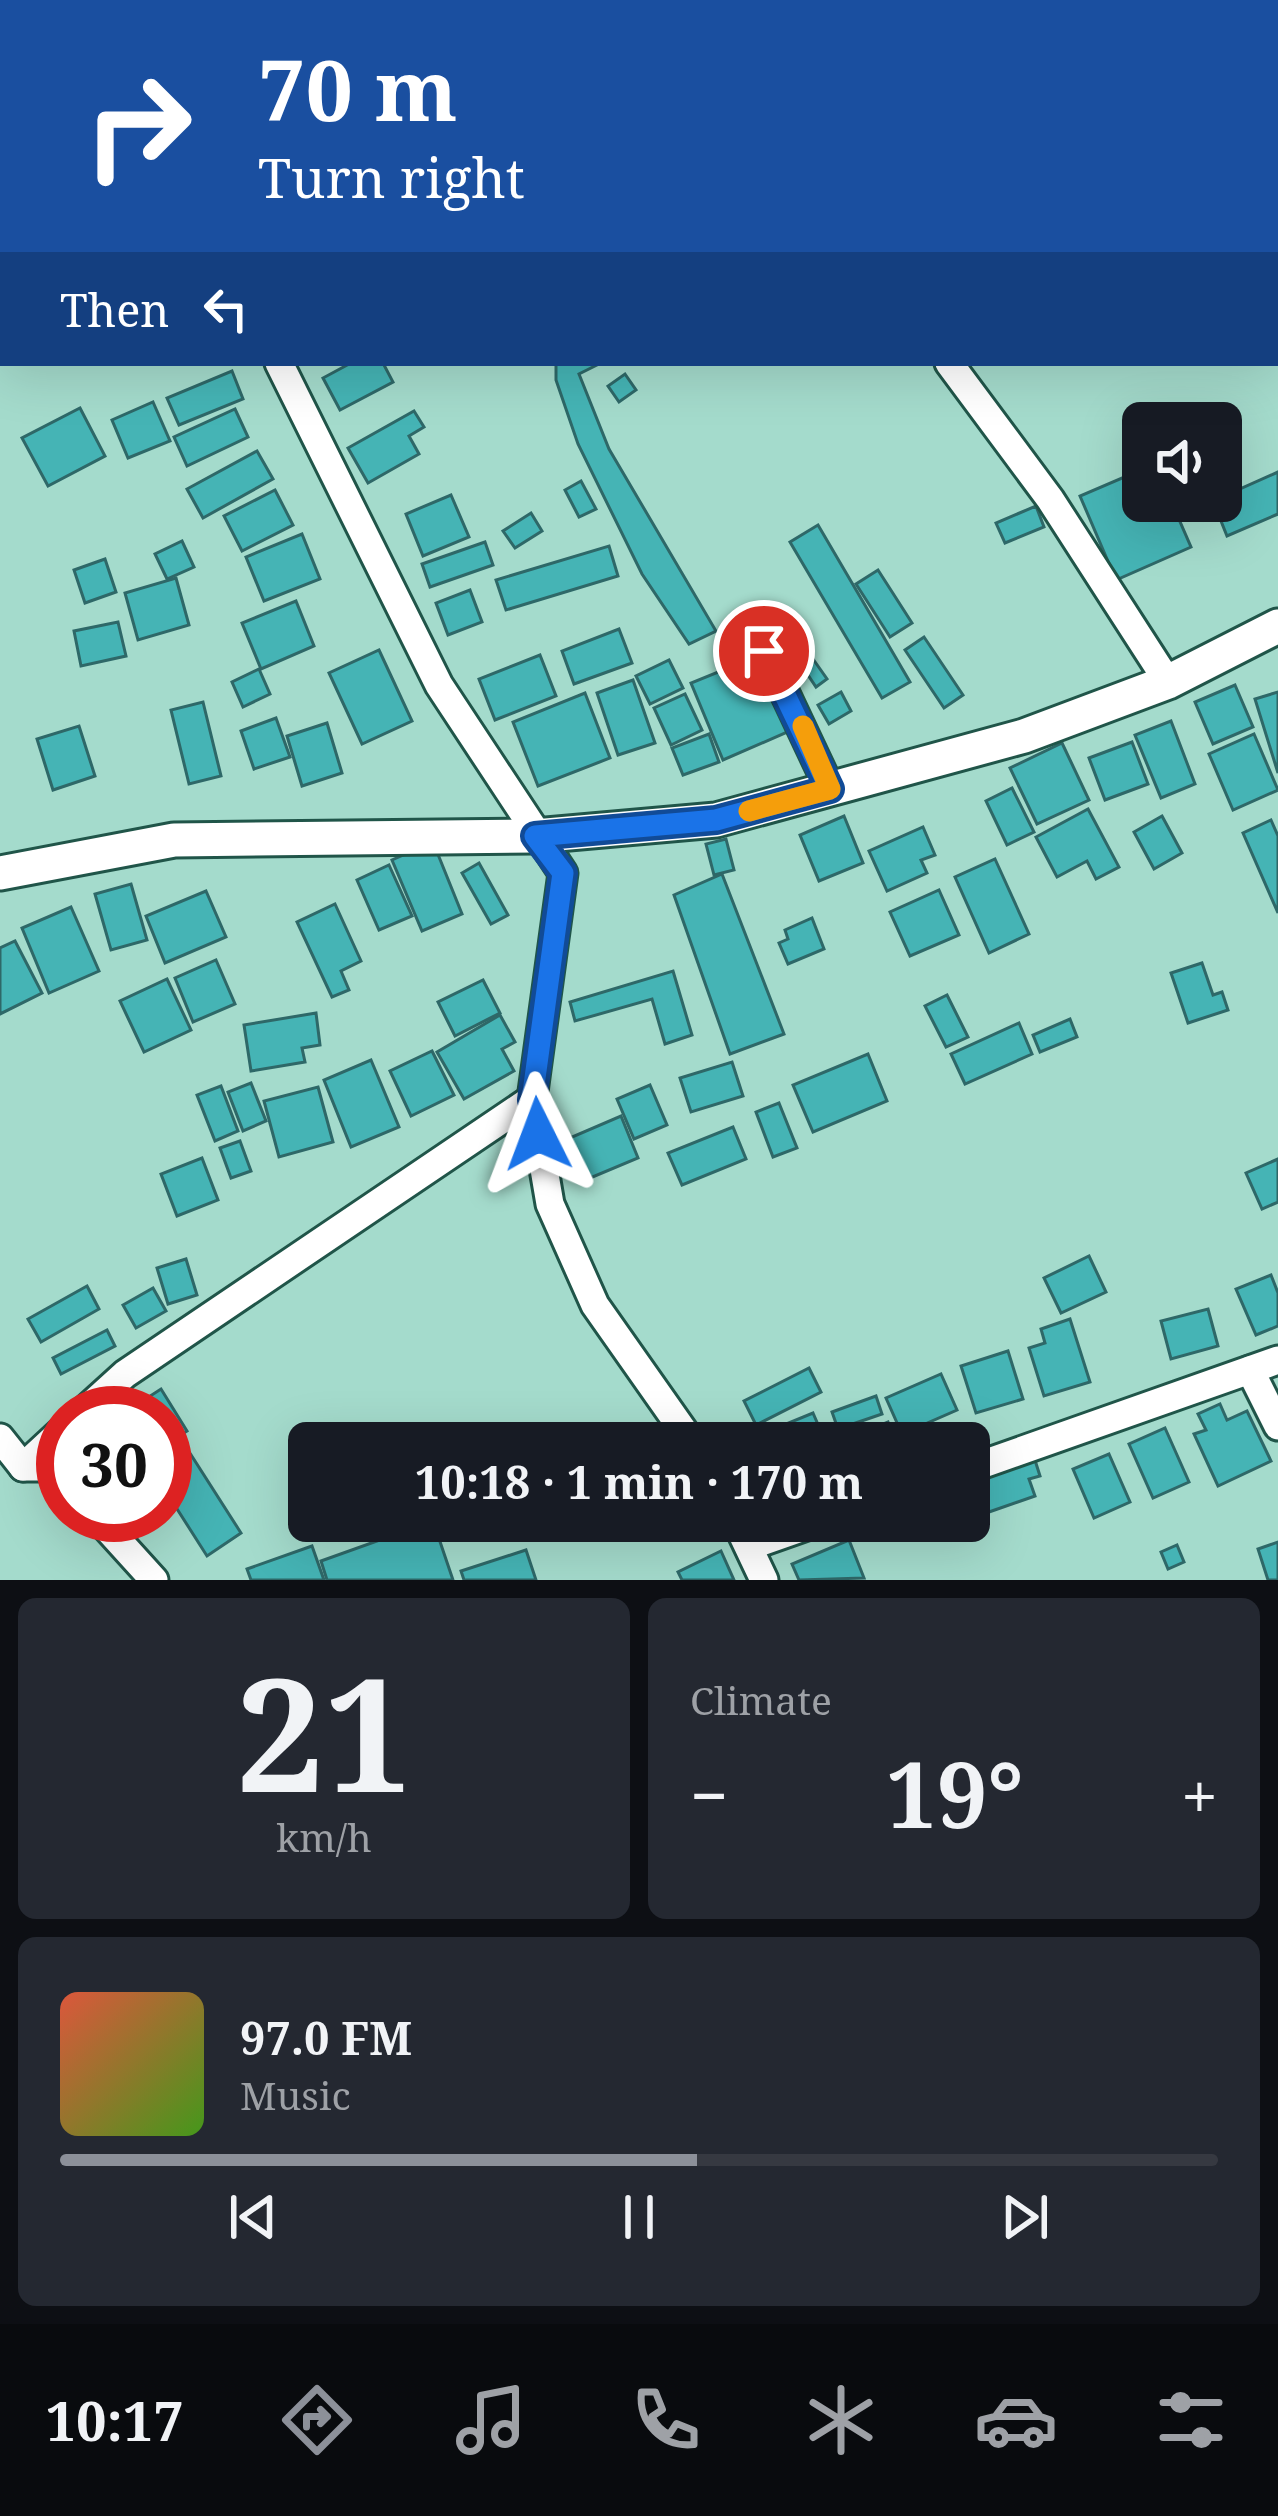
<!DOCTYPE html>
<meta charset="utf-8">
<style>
:root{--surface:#171b24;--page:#242831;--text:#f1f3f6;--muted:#9ea1a6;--line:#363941;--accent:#8c9099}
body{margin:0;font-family:"Noto Serif",serif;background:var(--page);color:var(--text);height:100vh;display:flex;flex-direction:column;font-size:45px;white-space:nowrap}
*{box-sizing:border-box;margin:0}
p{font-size:39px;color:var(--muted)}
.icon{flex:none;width:66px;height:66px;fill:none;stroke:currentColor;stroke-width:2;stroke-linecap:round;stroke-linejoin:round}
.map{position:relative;height:1580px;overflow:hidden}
.side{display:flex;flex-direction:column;gap:18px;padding:18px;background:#0d0f14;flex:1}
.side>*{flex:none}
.guide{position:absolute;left:0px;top:0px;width:1278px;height:366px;box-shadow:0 12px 48px #0002;background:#1a4fa0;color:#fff;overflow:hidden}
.tools{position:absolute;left:1122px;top:402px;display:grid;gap:24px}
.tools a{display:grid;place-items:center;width:120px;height:120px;border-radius:18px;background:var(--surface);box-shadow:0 12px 48px #0002;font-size:60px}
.speed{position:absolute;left:36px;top:1386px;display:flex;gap:24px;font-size:60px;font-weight:700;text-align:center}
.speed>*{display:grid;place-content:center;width:156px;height:156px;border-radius:50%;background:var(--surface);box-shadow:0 12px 48px #0002;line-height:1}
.speed .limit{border:18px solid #d22;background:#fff;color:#111}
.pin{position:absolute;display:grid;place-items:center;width:102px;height:102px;color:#fff;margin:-51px;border:6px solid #fff;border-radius:50%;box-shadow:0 3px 12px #0007}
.me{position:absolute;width:132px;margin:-66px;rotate:357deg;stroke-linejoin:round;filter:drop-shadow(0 0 9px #0008)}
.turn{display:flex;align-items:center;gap:42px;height:252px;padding:0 60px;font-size:54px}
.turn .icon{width:156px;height:156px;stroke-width:2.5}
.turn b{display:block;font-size:84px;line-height:102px}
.then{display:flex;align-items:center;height:114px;padding:0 60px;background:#0003;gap:24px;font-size:45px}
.big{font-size:90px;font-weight:700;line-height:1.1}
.side .widget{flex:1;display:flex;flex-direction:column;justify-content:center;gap:18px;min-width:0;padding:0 42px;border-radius:18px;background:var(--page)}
.side .dial{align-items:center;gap:0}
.dial b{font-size:156px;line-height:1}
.song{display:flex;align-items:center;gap:36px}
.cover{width:144px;height:144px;border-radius:18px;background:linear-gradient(135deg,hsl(10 70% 55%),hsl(100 70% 35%))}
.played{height:12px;border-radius:6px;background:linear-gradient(90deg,var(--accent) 55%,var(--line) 55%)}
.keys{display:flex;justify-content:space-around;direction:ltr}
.heat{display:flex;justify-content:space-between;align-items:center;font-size:66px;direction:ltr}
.side .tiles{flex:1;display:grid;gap:18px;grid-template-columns:1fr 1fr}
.widget:last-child{grid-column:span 2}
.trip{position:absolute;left:288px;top:1422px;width:702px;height:120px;border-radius:18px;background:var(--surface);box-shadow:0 12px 48px #0002;font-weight:700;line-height:120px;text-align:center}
.menu{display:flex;height:192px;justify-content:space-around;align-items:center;background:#090b0e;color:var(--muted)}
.menu .icon{width:84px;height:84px}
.menu .current{color:var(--accent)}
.menu b{font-size:54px;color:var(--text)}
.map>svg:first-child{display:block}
.building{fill:#45b4b5;stroke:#2e6868;stroke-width:3}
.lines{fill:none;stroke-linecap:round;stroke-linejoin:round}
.minor-casing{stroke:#205549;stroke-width:33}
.tertiary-casing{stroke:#205549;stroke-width:39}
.minor{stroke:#fff;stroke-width:27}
.tertiary{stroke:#fff;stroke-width:33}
.route-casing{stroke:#114b97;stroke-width:30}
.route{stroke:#1a73e8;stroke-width:21}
.slow{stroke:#f59e0b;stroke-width:21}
</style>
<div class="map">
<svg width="1278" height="1580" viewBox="0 0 1278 1580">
<rect width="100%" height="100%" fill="#a4dbcc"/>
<g class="building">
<path d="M351 363H383L393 382 340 410 323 378Z"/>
<path d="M556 363H601L579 374 609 449 716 631 689 644 642 574 578 444 556 380Z"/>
<path d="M232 371 243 399 179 425 167 398Z"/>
<path d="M625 374 636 390 619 402 608 386Z"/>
<path d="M153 402 170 441 128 458 112 420Z"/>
<path d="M80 408 105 456 48 486 22 438Z"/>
<path d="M235 409 248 437 187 466 174 437Z"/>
<path d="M414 411 424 427 409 436 419 454 368 483 348 448Z"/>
<path d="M257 451 273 479 203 518 187 489Z"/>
<path d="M1143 469V501H1171L1191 547 1116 580 1080 496Z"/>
<path d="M1278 472V514L1227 536 1213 501Z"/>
<path d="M581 481 596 509 579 517 565 490Z"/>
<path d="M275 490 293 525 242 551 224 516Z"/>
<path d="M451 495 469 537 423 556 406 514Z"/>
<path d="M1036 506 1044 527 1005 543 996 523Z"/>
<path d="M531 513 542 531 515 548 503 531Z"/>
<path d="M818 525 910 682 882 698 790 542Z"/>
<path d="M302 534 320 579 264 601 246 557Z"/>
<path d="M182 541 194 567 167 579 155 554Z"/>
<path d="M485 542 493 565 430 587 422 564Z"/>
<path d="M609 546 618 576 506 610 496 580Z"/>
<path d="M105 559 116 592 85 603 74 570Z"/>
<path d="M878 570 912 623 890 637 856 584Z"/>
<path d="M176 578 189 625 138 640 125 593Z"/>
<path d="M470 590 482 622 448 635 436 603Z"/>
<path d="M296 601 314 646 261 669 242 623Z"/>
<path d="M118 622 126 656 81 666 74 631Z"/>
<path d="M619 629 632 663 574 684 562 651Z"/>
<path d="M924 637 963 695 944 708 905 650Z"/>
<path d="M379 650 412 721 362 744 329 673Z"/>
<path d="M540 655 556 696 495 720 479 679Z"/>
<path d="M760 655 792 730 723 760 691 683Z"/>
<path d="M813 659 827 679 816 687 802 666Z"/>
<path d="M669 660 683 688 650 704 636 676Z"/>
<path d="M259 669 270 694 243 707 232 682Z"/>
<path d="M633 680 655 743 618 755 597 693Z"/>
<path d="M1235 685 1253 727 1213 744 1195 702Z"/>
<path d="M841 692 851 711 829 724 818 705Z"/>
<path d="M1278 692V773L1255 699Z"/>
<path d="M585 693 610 758 538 786 513 722Z"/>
<path d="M685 694 702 730 671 745 654 708Z"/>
<path d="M203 702 221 776 189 784 171 710Z"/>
<path d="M276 718 290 757 254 769 241 731Z"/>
<path d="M1171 721 1195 784 1161 798 1135 735Z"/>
<path d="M327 723 342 773 302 786 287 736Z"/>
<path d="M79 726 95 776 53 790 37 739Z"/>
<path d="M709 734 719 762 683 775 672 748Z"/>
<path d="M1254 734 1278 790 1233 810 1209 754Z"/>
<path d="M1132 742 1148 784 1105 800 1089 758Z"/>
<path d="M1062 743 1089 800 1037 824 1010 768Z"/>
<path d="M1012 788 1034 832 1007 845 986 801Z"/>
<path d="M1088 809 1119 867 1096 879 1087 861 1057 877 1036 837Z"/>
<path d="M844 816 863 863 819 881 800 835Z"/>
<path d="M1162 816 1182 853 1154 869 1134 832Z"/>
<path d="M1271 820 1278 836V913L1243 833Z"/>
<path d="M923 827 935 855 921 860 927 873 887 891 869 851Z"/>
<path d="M726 839 734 870 714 875 706 844Z"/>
<path d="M433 842 462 914 422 931 392 860Z"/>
<path d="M995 859 1029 934 989 953 955 877Z"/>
<path d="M479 863 508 915 491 924 462 873Z"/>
<path d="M389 865 412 916 379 930 357 880Z"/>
<path d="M722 874 784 1034 730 1054 674 895Z"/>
<path d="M131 884 147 940 111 950 95 894Z"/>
<path d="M939 890 959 935 910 956 890 912Z"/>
<path d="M206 891 226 937 165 963 146 916Z"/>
<path d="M335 904 361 961 341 971 349 990 332 997 297 922Z"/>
<path d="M71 907 99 971 49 993 22 928Z"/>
<path d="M812 918 824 949 788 964 779 943 788 939 785 930Z"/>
<path d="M15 941 42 993 0 1014V948Z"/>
<path d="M216 960 235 1004 193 1022 175 978Z"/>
<path d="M1202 963 1213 995 1222 992 1228 1010 1188 1023 1171 973Z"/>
<path d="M673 971 692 1035 665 1044 652 999 575 1021 570 1002Z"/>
<path d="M167 979 191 1030 144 1052 120 1001Z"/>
<path d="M483 980 500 1013 455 1036 438 1002Z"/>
<path d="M947 995 968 1037 946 1047 925 1006Z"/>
<path d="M316 1013 320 1045 302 1048 305 1062 251 1071 244 1025Z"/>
<path d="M500 1015 515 1042 502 1049 514 1071 464 1099 437 1052Z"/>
<path d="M1070 1019 1077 1037 1040 1052 1033 1035Z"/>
<path d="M1019 1023 1032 1054 965 1084 951 1054Z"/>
<path d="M432 1051 454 1095 411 1116 390 1071Z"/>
<path d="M868 1054 887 1101 813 1132 793 1085Z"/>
<path d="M371 1060 399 1127 351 1147 324 1080Z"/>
<path d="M732 1062 743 1096 691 1112 680 1078Z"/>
<path d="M251 1083 266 1121 243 1131 228 1092Z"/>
<path d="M650 1085 667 1125 634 1139 617 1099Z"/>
<path d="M221 1086 238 1131 215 1141 197 1095Z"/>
<path d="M318 1087 333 1142 279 1157 264 1101Z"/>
<path d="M779 1103 797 1148 773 1157 756 1112Z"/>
<path d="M621 1116 638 1158 583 1181 565 1140Z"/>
<path d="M733 1127 746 1159 682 1185 668 1153Z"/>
<path d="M240 1141 251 1171 231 1178 220 1148Z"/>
<path d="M202 1158 218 1200 177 1216 161 1174Z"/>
<path d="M1278 1159V1202L1262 1209 1246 1173Z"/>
<path d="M1089 1256 1106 1292 1061 1313 1044 1278Z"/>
<path d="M186 1259 197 1295 168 1304 157 1268Z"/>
<path d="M1271 1275 1278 1293V1326L1256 1335 1236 1289Z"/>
<path d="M87 1286 99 1309 41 1342 28 1319Z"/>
<path d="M153 1288 166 1311 136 1328 123 1305Z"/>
<path d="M1208 1309 1218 1346 1171 1359 1161 1321Z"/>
<path d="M1070 1319 1090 1382 1044 1396 1029 1348 1045 1343 1041 1329Z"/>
<path d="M107 1330 115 1346 61 1374 53 1358Z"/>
<path d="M1008 1351 1023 1399 976 1413 961 1366Z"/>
<path d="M809 1368 821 1392 756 1425 744 1401Z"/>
<path d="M941 1374 957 1410 902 1434 886 1398Z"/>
<path d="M161 1389 187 1431 179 1436 241 1533 207 1556 165 1490V1413H124Z"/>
<path d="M876 1396 882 1414 838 1429 832 1412Z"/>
<path d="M1220 1404 1227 1420 1247 1411 1271 1461 1218 1486 1194 1434 1206 1430 1198 1414Z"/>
<path d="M813 1413 826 1443H788L781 1426Z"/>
<path d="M888 1422 896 1443H847L845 1440Z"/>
<path d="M772 1428 778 1443H732Z"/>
<path d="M1165 1428 1189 1482 1153 1498 1129 1444Z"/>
<path d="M1109 1454 1130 1502 1094 1518 1073 1469Z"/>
<path d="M1034 1457 1040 1476 1029 1479 1035 1496 989 1512 978 1477Z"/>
<path d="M433 1521 453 1580H327L321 1561Z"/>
<path d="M849 1540 864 1578 799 1580 792 1564Z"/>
<path d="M1278 1542V1580H1268L1258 1549Z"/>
<path d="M1177 1545 1184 1562 1168 1569 1161 1552Z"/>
<path d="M312 1546 324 1580H251L247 1569Z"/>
<path d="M526 1550 536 1580H464L461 1571Z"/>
<path d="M721 1551 734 1580H682L678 1572Z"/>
</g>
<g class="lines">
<defs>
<g id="minor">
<path d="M546 0 547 3"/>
<path d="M0 143H3"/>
<path d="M279 363 439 685 563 873 532 1099 550 1204 595 1305 692 1443"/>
<path d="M949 363 1050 499 1168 682"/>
<path d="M765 651 830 789"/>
<path d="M1250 1370 1278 1426"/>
<path d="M82 1413 125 1374 532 1099"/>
<path d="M0 1438 23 1467H50L63 1480"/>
<path d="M23 1467 63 1430"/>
<path d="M969 1469 1278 1360"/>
<path d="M95 1515 154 1580"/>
<path d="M736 1521 764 1580"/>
<path d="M750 1546 821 1521"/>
</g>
<path id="tertiary" d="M0 873 174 840 535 836 716 820 1024 736 1168 682 1278 626"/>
</defs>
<use href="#minor" class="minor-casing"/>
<use href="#tertiary" class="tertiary-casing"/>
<use href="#minor" class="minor"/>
<use href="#tertiary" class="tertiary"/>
</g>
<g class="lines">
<defs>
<path id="route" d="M538 1134 532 1100 563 873 535 836 716 820 830 789 764 651"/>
</defs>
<use href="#route" class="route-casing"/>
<use href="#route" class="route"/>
<path class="slow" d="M749 811 830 789 803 726"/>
</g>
</svg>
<div class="tools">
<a><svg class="icon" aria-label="sound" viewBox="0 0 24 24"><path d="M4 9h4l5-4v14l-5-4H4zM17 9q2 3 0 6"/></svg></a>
</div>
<div class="speed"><div class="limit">30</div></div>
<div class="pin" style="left:764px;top:651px;background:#d93025"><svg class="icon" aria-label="arrive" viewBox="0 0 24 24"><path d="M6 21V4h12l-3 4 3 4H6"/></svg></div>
<svg class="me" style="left:538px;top:1134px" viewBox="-20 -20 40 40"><path d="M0-17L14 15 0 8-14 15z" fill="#1a73e8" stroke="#fff" stroke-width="4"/></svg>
<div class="trip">10:18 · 1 min · 170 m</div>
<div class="guide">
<div class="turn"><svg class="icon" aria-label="right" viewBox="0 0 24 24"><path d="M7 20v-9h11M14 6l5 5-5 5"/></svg><div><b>70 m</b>Turn right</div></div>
<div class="then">Then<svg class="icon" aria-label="left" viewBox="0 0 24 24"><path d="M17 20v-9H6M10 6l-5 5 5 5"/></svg></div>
</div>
</div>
<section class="side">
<div class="tiles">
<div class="widget dial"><b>21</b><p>km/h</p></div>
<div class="widget"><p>Climate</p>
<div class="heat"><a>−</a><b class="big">19°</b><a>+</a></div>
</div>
<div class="widget">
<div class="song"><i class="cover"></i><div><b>97.0 FM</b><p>Music</p></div></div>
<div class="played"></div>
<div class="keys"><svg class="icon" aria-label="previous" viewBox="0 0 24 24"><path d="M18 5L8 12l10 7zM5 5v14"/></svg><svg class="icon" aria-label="pause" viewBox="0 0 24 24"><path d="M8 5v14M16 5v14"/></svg><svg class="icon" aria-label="next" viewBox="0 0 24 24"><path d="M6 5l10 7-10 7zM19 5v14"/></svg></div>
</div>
</div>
</section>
<nav class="menu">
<b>10:17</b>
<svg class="icon current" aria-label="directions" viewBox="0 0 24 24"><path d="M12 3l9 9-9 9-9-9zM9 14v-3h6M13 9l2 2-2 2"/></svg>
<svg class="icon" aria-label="music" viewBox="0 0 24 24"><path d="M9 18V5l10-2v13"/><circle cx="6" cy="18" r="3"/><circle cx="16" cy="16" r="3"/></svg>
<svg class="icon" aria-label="phone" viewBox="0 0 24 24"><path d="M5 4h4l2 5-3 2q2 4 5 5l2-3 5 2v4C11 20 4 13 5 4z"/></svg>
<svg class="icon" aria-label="climate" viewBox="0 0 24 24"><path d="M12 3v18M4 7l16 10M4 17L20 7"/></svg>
<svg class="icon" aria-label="car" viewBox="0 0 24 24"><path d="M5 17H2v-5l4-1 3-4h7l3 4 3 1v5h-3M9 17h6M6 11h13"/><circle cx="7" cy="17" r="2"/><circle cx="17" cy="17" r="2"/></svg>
<svg class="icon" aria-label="filters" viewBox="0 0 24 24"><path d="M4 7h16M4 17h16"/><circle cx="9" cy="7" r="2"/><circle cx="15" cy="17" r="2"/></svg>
</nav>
